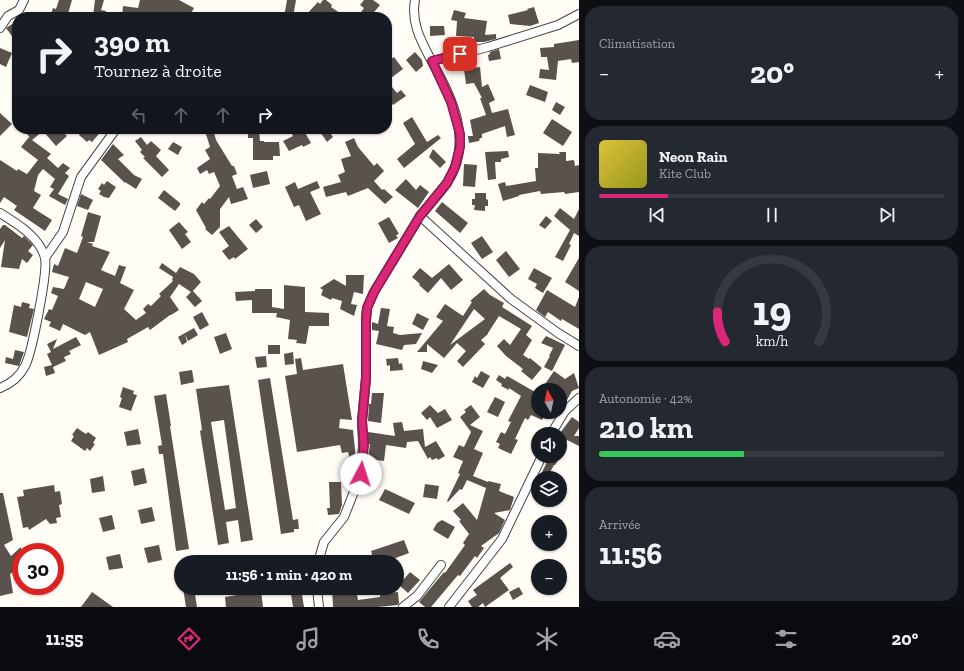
<!DOCTYPE html>
<html lang="fr">
<meta charset="utf-8">
<style>
:root{--surface:#171b24;--page:#242831;--text:#f1f3f6;--muted:#9ea1a6;--line:#363941;--accent:#db2777}
body{margin:0;font-family:"Zilla Slab",serif;background:var(--page);color:var(--text);height:100vh;display:flex;flex-direction:column;font-size:15px;white-space:nowrap}
*{box-sizing:border-box;margin:0}
p{font-size:13px;color:var(--muted)}
.icon{flex:none;width:22px;height:22px;fill:none;stroke:currentColor;stroke-width:2;stroke-linecap:round;stroke-linejoin:round}
.map{position:relative;flex:1;overflow:hidden}
.drawer{display:flex;flex-direction:column;gap:6px;padding:6px;background:#0d0f14;width:385px}
.drawer>*{flex:none}
.banner{position:absolute;left:12px;top:12px;width:380px;height:122px;border-radius:16px;box-shadow:0 1px 3px #0004;background:#171b24;color:var(--text);overflow:hidden}
.needle{width:26px;rotate:351deg}
.fabs{position:absolute;left:531px;top:383px;display:grid;gap:8px}
.fabs a{display:grid;place-items:center;width:36px;height:36px;border-radius:50%;background:var(--surface);box-shadow:0 1px 3px #0004;font-size:20px}
.speed{position:absolute;left:12px;top:543px;display:flex;gap:8px;font-size:20px;font-weight:700;text-align:center}
.speed>*{display:grid;place-content:center;width:52px;height:52px;border-radius:50%;background:var(--surface);box-shadow:0 1px 3px #0004;line-height:1}
.speed .limit{border:6px solid #d22;background:#fff;color:#111}
.pin{position:absolute;display:grid;place-items:center;width:34px;height:34px;color:#fff;margin:-17px;border-radius:8px;box-shadow:0 2px 6px #0006}
.me{position:absolute;width:44px;margin:-22px;rotate:5deg;stroke-linejoin:round;filter:drop-shadow(0 0 3px #0008)}
.turn{display:flex;align-items:center;gap:14px;height:84px;padding:0 16px;font-size:18px}
.turn .icon{width:52px;height:52px;stroke-width:2.5}
.turn b{display:block;font-size:28px;line-height:34px}
.lanes{display:flex;align-items:center;height:38px;padding:0 16px;background:#0003;justify-content:center;gap:20px;direction:ltr}
.lanes .off{opacity:.35}
.big{font-size:30px;font-weight:700;line-height:1.1}
.drawer .tile{flex:1;display:flex;flex-direction:column;justify-content:center;gap:6px;min-width:0;padding:0 14px;border-radius:16px;background:var(--page)}
.drawer .dial{align-items:center;gap:0}
.dial svg{height:104px;overflow:visible;fill:none;stroke:var(--line);stroke-width:7;stroke-linecap:round;text-anchor:middle}
.dial text{fill:var(--text);stroke:none}
.song{display:flex;align-items:center;gap:12px}
.cover{width:48px;height:48px;border-radius:6px;background:linear-gradient(135deg,hsl(50 70% 55%),hsl(60 70% 35%))}
.played{height:4px;border-radius:2px;background:linear-gradient(90deg,var(--accent) 20%,var(--line) 20%)}
.keys{display:flex;justify-content:space-around;direction:ltr}
.heat{display:flex;justify-content:space-between;align-items:center;font-size:22px;direction:ltr}
.charge{height:6px;border-radius:3px;background:linear-gradient(90deg,#34c759 42%,var(--line) 0)}
.trip{position:absolute;left:174px;top:555px;width:230px;height:40px;border-radius:20px;background:var(--surface);box-shadow:0 1px 3px #0004;font-weight:700;line-height:40px;text-align:center}
.menu{display:flex;height:64px;justify-content:space-around;align-items:center;background:#090b0e;color:var(--muted)}
.menu .icon{width:28px;height:28px}
.menu .selected{color:var(--accent)}
.menu b{font-size:18px;color:var(--text)}
main{display:flex;flex:1;min-height:0}
.map>svg:first-child{display:block}
.building{fill:#5a524d;fill-rule:evenodd}
.lines{fill:none;stroke-linecap:round;stroke-linejoin:round}
.street-casing{stroke:#444;stroke-width:10}
.street{stroke:#fff;stroke-width:8}
.route-casing{stroke:#8e194d;stroke-width:10}
.route{stroke:#db2777;stroke-width:7}
</style>
<main>
<div class="map">
<svg width="579" height="607" viewBox="0 0 579 607">
<rect width="100%" height="100%" fill="#fffdf5"/>
<g class="building">
<path d="M59 0H72L67 17H50L53 8 56 9Z"/>
<path d="M95 0H104L101 10 106 11 105 17 93 16Z"/>
<path d="M140 0H179L194 8 189 17H122L123 6 138 8Z"/>
<path d="M287 0H296L293 17H284Z"/>
<path d="M323 0H326L332 5 331 7 340 13 337 17H331L325 13 322 17H304L318 2 320 4Z"/>
<path d="M364 0H373L380 5 370 17H368L361 12 364 8 360 5Z"/>
<path d="M534 7 539 23 530 26 510 24 508 15 528 10 527 9Z"/>
<path d="M454 10 466 13 464 18 487 21 485 35 496 34V39L484 42H474V37L456 36 457 21 451 20Z"/>
<path d="M17 21V43L6 28Z"/>
<path d="M430 26H444L445 35 430 36Z"/>
<path d="M579 40V62L572 63 571 59 558 61 556 80 539 78 540 69 549 70 547 57H541L540 48 554 47V44Z"/>
<path d="M0 48 12 53 6 67 0 64Z"/>
<path d="M499 49 501 59 489 61 488 55 490 54V52Z"/>
<path d="M415 52 422 60 423 66 416 72 406 60Z"/>
<path d="M394 57 403 69 387 81 397 93 401 90 406 96 393 105 387 97V62Z"/>
<path d="M480 67 482 87 488 84 495 100 489 103 492 113 508 109 515 135 507 137 505 126 482 134V138H480L479 141 469 143 468 136H473L470 120 486 115 480 98H482L474 83 466 84 464 69Z"/>
<path d="M530 85 548 92 545 102 526 95Z"/>
<path d="M556 102 565 107 560 115 552 110Z"/>
<path d="M0 113 12 124 0 136Z"/>
<path d="M412 117 427 142 438 135 441 138 404 168 397 159 415 144 403 123Z"/>
<path d="M552 119 572 132 563 146 543 133Z"/>
<path d="M23 129H69L65 134 67 136 56 146 43 131 32 140 51 154 47 158 58 168 63 163 70 168 65 173 69 176 58 194 68 199 65 205 49 196 54 189 50 187 55 179 43 169 38 175 34 191 41 195 33 208 52 220 45 231 14 210 17 206 4 197 0 203V160L17 171 18 169 27 174 38 160 21 147 29 137 31 139Z"/>
<path d="M84 129H103L92 142 89 140 87 142 79 135Z"/>
<path d="M211 129H213L216 140 232 166H234L237 174 232 176 237 189 243 187 248 199 231 204 229 197 220 209V227L212 235 205 229 206 228 196 210 202 202 204 204 209 198 210 199 220 186 214 172 209 174 207 170 200 174 197 168 210 159 205 150 210 147 205 131Z"/>
<path d="M248 129H259L260 141H264V142H279L280 156H273V160H253V138H248Z"/>
<path d="M289 129H303L311 143 303 147 302 145 289 151 283 141 293 136Z"/>
<path d="M318 129H327L333 137 327 142Z"/>
<path d="M141 137 147 145 151 141 161 150 156 156 169 170 162 177 143 158 145 157 140 152 142 150 135 141Z"/>
<path d="M354 138 358 147 374 166 377 163 384 171 374 181 382 190 384 189 393 197 385 204 368 188 348 196 346 192 326 197 323 187 341 182 338 175 345 172 341 159 351 156 345 142Z"/>
<path d="M173 142 182 147 178 155 168 149Z"/>
<path d="M113 144 124 155 118 159 134 175 142 179 136 189 125 182V183L101 160Z"/>
<path d="M433 149 446 162 440 168 429 157Z"/>
<path d="M508 151 509 157 501 159V162H495L496 179 488 180 485 152Z"/>
<path d="M559 152H566V161L574 160 575 166 579 165V192L565 194 564 192 541 194 540 191 519 195V196L503 201 498 184 505 182 506 186 536 181 535 168H538V153L560 154Z"/>
<path d="M464 164 477 165 475 187 463 186Z"/>
<path d="M267 171 270 184 253 188 250 175Z"/>
<path d="M406 179 416 190 420 185 429 192 418 208 395 190Z"/>
<path d="M107 181 116 187 109 198 104 197 99 194 101 191 98 189 102 183 104 185Z"/>
<path d="M317 181 320 188 310 192 321 214 306 221 299 205 294 207 285 187 295 182 298 189Z"/>
<path d="M164 190 180 203V205L175 211 158 198Z"/>
<path d="M475 193H486V199L488 200V206H485V211L474 210 475 205H472V199H475Z"/>
<path d="M81 194 93 200 88 210 77 206Z"/>
<path d="M442 202 468 223 460 233 435 211Z"/>
<path d="M560 208 574 219 579 209V236L574 233 569 244 571 245 563 261 555 257 570 230 554 216Z"/>
<path d="M88 212 101 216 94 242H87L93 244 92 246 110 252 101 270 115 276 119 265 126 267 120 283 134 290 124 309 136 320 146 313 143 309 148 304 151 306 161 296 159 294 173 281 172 280 173 277 159 268 162 263 176 273 180 267 194 274 201 282 192 292 193 291 202 301 195 307 193 305 186 297 191 292 179 284 170 297 179 310 171 315H170L150 330 148 327 127 339 128 342 99 355 90 332 85 335 63 324 60 331 49 326 51 322 44 319 49 309 52 310 58 296 51 293 53 287 64 289 69 277 52 272 54 264 58 266 65 248 77 253 83 237 81 236ZM86 282 103 289 95 307 79 299Z"/>
<path d="M546 216 552 221 545 229 539 225Z"/>
<path d="M389 217 399 234 396 235 398 238 389 243 378 223Z"/>
<path d="M256 219 263 227 256 233 249 225Z"/>
<path d="M179 222 188 232 185 234 191 242 182 249 169 230Z"/>
<path d="M3 225H5L22 238 24 236 33 245 28 251 33 255 27 263 22 259 19 269 1 267 5 240 0 248V229Z"/>
<path d="M229 226 248 249 235 259 234 257 229 260 222 251 229 246 219 232Z"/>
<path d="M482 236 493 252 482 259 471 243Z"/>
<path d="M506 251 520 269 509 277 496 260Z"/>
<path d="M579 258V291L565 282Z"/>
<path d="M449 264 463 280 451 290 441 278 428 293 419 285 420 284 412 277 420 268 432 278Z"/>
<path d="M534 268 552 278 543 293 535 288 537 284 528 279Z"/>
<path d="M346 275H364L363 294 354 292 351 304 357 305 354 316 340 309 342 301 332 298 331 300 321 295 323 290 320 288 334 279 346 286Z"/>
<path d="M284 285 305 287V312L329 313V326H309L306 344 296 343 297 340 288 339 290 320 276 317 277 313H252V300L236 301 235 292 255 291V289H272V307L284 309Z"/>
<path d="M484 289 490 295 504 303 502 307 532 326 526 335 532 340 523 355 529 359 530 358 542 368 532 380 521 371 523 369 506 356 497 346 504 339 510 345 521 329 499 316 488 333V334L481 340 485 344 463 367 457 361 466 351 457 343 444 358 427 344V352H417L443 321 436 317 445 304 463 316 472 302 470 301ZM474 309 485 319 450 345Z"/>
<path d="M547 290 575 307 579 297V329L562 319 561 321 548 312 545 317 536 310Z"/>
<path d="M22 302 30 304 29 308 34 309 27 337 9 332 14 305 21 307Z"/>
<path d="M381 308 390 309 387 326 394 327 393 333 400 335 422 333 416 344 404 345 402 350 376 344 379 331 372 330V322L378 324Z"/>
<path d="M202 312 209 325 200 330 193 317Z"/>
<path d="M417 313 429 319 423 330 412 324Z"/>
<path d="M194 328 198 335 188 341 185 334 187 342 182 345 178 337Z"/>
<path d="M226 333 232 349 220 354 214 337Z"/>
<path d="M546 336 565 345 552 371 544 367 550 356H549L553 348 541 343Z"/>
<path d="M76 337 81 345 69 351 71 354 64 357 66 361 53 367 55 373 46 376 44 367 52 365 47 354 51 352 47 344 57 339 53 349Z"/>
<rect x="268" y="345" width="12" height="9"/>
<path d="M15 350 24 352 19 366 5 363 6 357 13 359Z"/>
<path d="M293 352 294 364 285 365 284 354Z"/>
<path d="M266 356 267 367 257 368 255 357Z"/>
<path d="M301 358 303 370 343 364 352 420 340 419 339 428 353 430 356 459 350 460 348 452 342 453 340 445 297 452 285 376 297 374 295 359Z"/>
<path d="M398 358 399 364 402 363 403 370 390 371V365L387 366 386 359Z"/>
<path d="M423 361 438 365 432 373 421 369Z"/>
<path d="M192 370 194 382 181 385 179 372Z"/>
<path d="M481 371 490 376 483 388 472 382 475 376 477 378Z"/>
<path d="M554 371 565 379 574 373 579 388 572 391 567 400 560 395V390H541Z"/>
<path d="M499 375 505 379 507 376 537 393 531 404 538 407V412H546L542 420 531 415 528 420 525 418 515 439 518 440 511 454 498 448 500 444 496 442 501 432 505 434 511 422 508 421 521 396 509 388V390L501 386 502 384 496 380Z"/>
<path d="M270 378 293 520 298 519 299 529H294V532L281 534 258 380Z"/>
<path d="M229 385 253 540 241 542 238 520 226 522 229 543 218 545 200 431 202 430 196 389ZM224 420 236 508 225 510 211 422Z"/>
<path d="M123 387 134 391 133 394 137 395 131 411 119 407 122 398 120 397Z"/>
<path d="M372 393H384L381 423 368 421 369 404H371Z"/>
<path d="M166 394 171 426H170L189 549 176 551 163 454H159L158 446 162 445 154 396Z"/>
<path d="M495 397 505 402 498 417 487 412Z"/>
<path d="M430 405 438 413 445 409 452 420 437 428 430 417 427 420 421 413Z"/>
<path d="M471 405 480 417 470 425 483 431 474 449 483 453 473 476 488 482V481L501 484 499 491 514 497 510 510 494 513 505 520 499 533 481 546 484 548 477 558 475 556 460 576 458 575 431 607H425L419 602 444 572 445 573 465 545 463 543 469 534 459 521 461 520 453 511 463 503 477 520 486 488 467 480 462 490 460 489 448 502 447 501 460 474 458 473 463 461 453 457 459 445 464 447 471 432 460 417 466 412 464 410Z"/>
<path d="M572 417 579 422V428L574 436H579V446L567 440 560 453V433Z"/>
<path d="M402 422 404 431 423 429 425 447 436 441 445 456 438 460 437 458 432 460 430 457 428 459 418 441 407 442 406 448 386 445 384 461 368 459 370 444H368V432L395 436 393 423Z"/>
<path d="M77 428 86 434 88 432 96 438 93 443 95 444 90 451 87 448 85 451 71 441 74 436 72 435Z"/>
<path d="M138 429 141 444 127 446 124 432Z"/>
<path d="M550 456H561L555 465H554L547 478H539Z"/>
<path d="M144 468 147 483 134 486 131 471Z"/>
<path d="M103 476 105 491 92 493 90 479Z"/>
<path d="M329 482H341L342 505 339 514 328 515 327 508H330Z"/>
<path d="M425 484 439 486 437 499 423 497Z"/>
<path d="M54 485 55 492 60 491 62 504 59 505 61 517 56 518 57 523 50 524 46 519 29 530 28 527 23 528 17 497 24 496 23 490Z"/>
<path d="M385 489 415 503 409 514 379 500Z"/>
<path d="M0 493H3L13 540 4 545 11 556 21 547V566L10 574 13 593 0 596Z"/>
<path d="M152 507 155 521 141 524 138 510Z"/>
<path d="M112 515 115 529 103 532 99 518Z"/>
<path d="M442 520 455 527 448 539 433 530 437 523Z"/>
<path d="M404 540 409 553 393 559 374 562 371 551Z"/>
<path d="M159 545 162 560 148 563 144 548Z"/>
<path d="M120 554 123 568 109 570 106 557Z"/>
<path d="M510 563 513 567 500 578 509 590 485 607 483 603 478 607H472L468 601 477 595 473 590Z"/>
<path d="M410 572 420 580 408 593 399 585Z"/>
<path d="M519 587 523 594 513 600 509 592Z"/>
<path d="M183 588H194L197 607H186Z"/>
<path d="M290 588H301L304 607H293Z"/>
<path d="M332 588H356L358 600 380 597V594L398 592 399 603 398 605 378 607H333Z"/>
<path d="M261 591 263 607H226L225 597Z"/>
<path d="M92 592 113 607H81Z"/>
</g>
<g class="lines">
<defs>
<g id="street">
<path d="M415 0C411 22 420 39 430 58 451 96 475 141 447 183 439 194 429 205 420 216L511 299 558 333 579 346"/>
<path d="M0 28 8 16 19 10 24 0"/>
<path d="M432 61 488 47 558 25 579 14"/>
<path d="M0 213C16 223 40 237 45 258 48 271 32 353 25 366 20 376 10 384 0 388"/>
<path d="M45 258 63 232 81 177 116 129"/>
<path d="M551 434 565 411 579 398"/>
<path d="M318 562 324 542 344 517 361 474 363 445 362 421 366 378V320L367 308 374 292 420 216"/>
<path d="M317 588 319 607"/>
<path d="M403 607 417 596 441 565"/>
<path d="M449 607 502 539 542 456"/>
</g>
</defs>
<use href="#street" class="street-casing"/>
<use href="#street" class="street"/>
</g>
<g class="lines">
<defs>
<path id="route" d="M361 474 364 445 362 421 366 378V320L367 308 374 292 420 216 447 183 455 167 460 147V134L451 102 432 61 460 54"/>
</defs>
<use href="#route" class="route-casing"/>
<use href="#route" class="route"/>
</g>
</svg>
<div class="fabs">
<a><svg class="needle" viewBox="-14 -14 28 28"><path d="M0-13l5 13h-10z" fill="#e53935"/><path d="M0 13l5-13h-10z" fill="#9ea1a6"/></svg></a>
<a><svg class="icon" aria-label="sound" viewBox="0 0 24 24"><path d="M4 9h4l5-4v14l-5-4H4zM17 9q2 3 0 6"/></svg></a>
<a><svg class="icon" aria-label="layers" viewBox="0 0 24 24"><path d="M12 4l9 5-9 5-9-5zM3 14l9 5 9-5"/></svg></a>
<a>+</a>
<a>−</a>
</div>
<div class="speed"><div class="limit">30</div></div>
<div class="pin" style="left:460px;top:54px;background:#d93025"><svg class="icon" aria-label="arrive" viewBox="0 0 24 24"><path d="M6 21V4h12l-3 4 3 4H6"/></svg></div>
<svg class="me" style="left:361px;top:474px" viewBox="-20 -20 40 40"><circle r="19" fill="#fff"/><path d="M0-13L10 11 0 6-10 11z" fill="#db2777"/></svg>
<div class="trip">11:56 · 1 min · 420 m</div>
<div class="banner">
<div class="turn"><svg class="icon" aria-label="right" viewBox="0 0 24 24"><path d="M7 20v-9h11M14 6l5 5-5 5"/></svg><div><b>390 m</b>Tournez à droite</div></div>
<div class="lanes"><svg class="icon off" aria-label="left" viewBox="0 0 24 24"><path d="M17 20v-9H6M10 6l-5 5 5 5"/></svg><svg class="icon off" aria-label="ahead" viewBox="0 0 24 24"><path d="M12 20V5M6 11l6-6 6 6"/></svg><svg class="icon off" aria-label="ahead" viewBox="0 0 24 24"><path d="M12 20V5M6 11l6-6 6 6"/></svg><svg class="icon" aria-label="right" viewBox="0 0 24 24"><path d="M7 20v-9h11M14 6l5 5-5 5"/></svg></div>
</div>
</div>
<section class="drawer">
<div class="tile"><p>Climatisation</p>
<div class="heat"><a>−</a><b class="big">20°</b><a>+</a></div>
</div>
<div class="tile">
<div class="song"><i class="cover"></i><div><b>Neon Rain</b><p>Kite Club</p></div></div>
<div class="played"></div>
<div class="keys"><svg class="icon" aria-label="previous" viewBox="0 0 24 24"><path d="M18 5L8 12l10 7zM5 5v14"/></svg><svg class="icon" aria-label="pause" viewBox="0 0 24 24"><path d="M8 5v14M16 5v14"/></svg><svg class="icon" aria-label="next" viewBox="0 0 24 24"><path d="M6 5l10 7-10 7zM19 5v14"/></svg></div>
</div>
<div class="tile dial"><svg viewBox="0 0 100 80">
<path d="M14 69A42 42 0 1 1 86 69"/>
<path d="M14 69A42 42 0 0 1 8 46" stroke="#db2777"/>
<text x="50" y="56" font-size="32" font-weight="700">19</text>
<text x="50" y="72" font-size="11">km/h</text>
</svg></div>
<div class="tile"><p>Autonomie · 42%</p><b class="big">210 km</b><div class="charge"></div></div>
<div class="tile"><p>Arrivée</p><b class="big">11:56</b></div>
</section>
</main>
<nav class="menu">
<b>11:55</b>
<svg class="icon selected" aria-label="directions" viewBox="0 0 24 24"><path d="M12 3l9 9-9 9-9-9zM9 14v-3h6M13 9l2 2-2 2"/></svg>
<svg class="icon" aria-label="music" viewBox="0 0 24 24"><path d="M9 18V5l10-2v13"/><circle cx="6" cy="18" r="3"/><circle cx="16" cy="16" r="3"/></svg>
<svg class="icon" aria-label="phone" viewBox="0 0 24 24"><path d="M5 4h4l2 5-3 2q2 4 5 5l2-3 5 2v4C11 20 4 13 5 4z"/></svg>
<svg class="icon" aria-label="climate" viewBox="0 0 24 24"><path d="M12 3v18M4 7l16 10M4 17L20 7"/></svg>
<svg class="icon" aria-label="car" viewBox="0 0 24 24"><path d="M5 17H2v-5l4-1 3-4h7l3 4 3 1v5h-3M9 17h6M6 11h13"/><circle cx="7" cy="17" r="2"/><circle cx="17" cy="17" r="2"/></svg>
<svg class="icon" aria-label="filters" viewBox="0 0 24 24"><path d="M4 7h16M4 17h16"/><circle cx="9" cy="7" r="2"/><circle cx="15" cy="17" r="2"/></svg>
<b>20°</b>
</nav>
